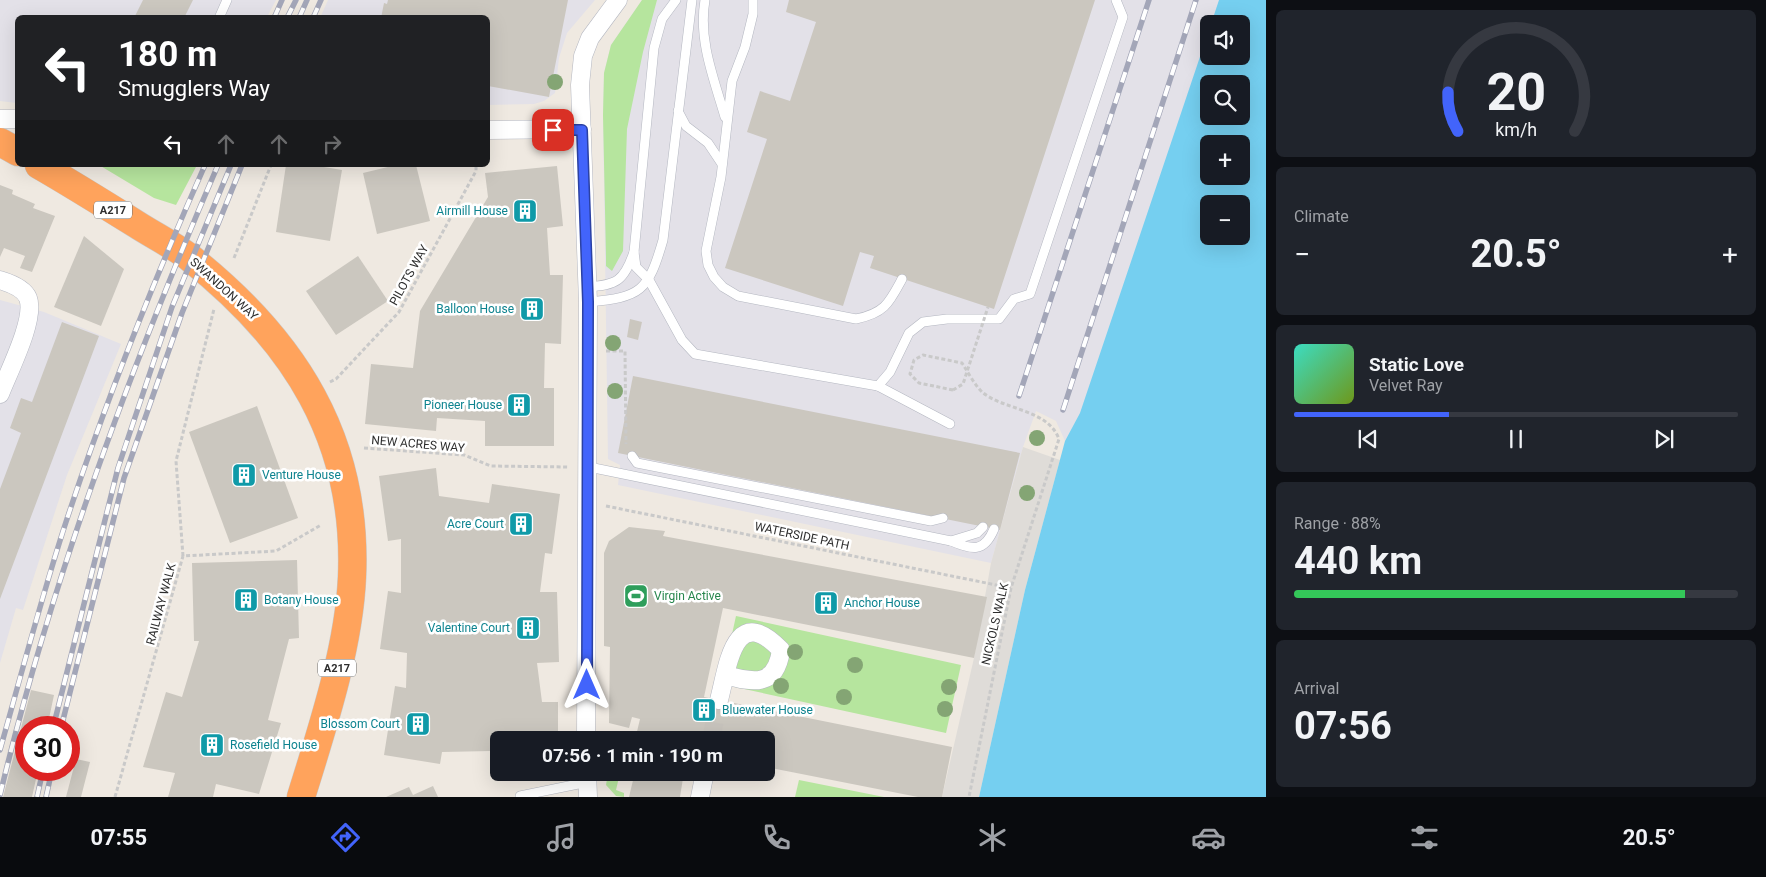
<!DOCTYPE html>
<meta charset="utf-8">
<style>
:root{--surface:#171b24;--page:#20242c;--text:#f1f3f6;--muted:#9ea1a6;--line:#363941;--accent:#4264fb}
body{margin:0;font-family:Roboto,sans-serif;background:var(--page);color:var(--text);height:100vh;display:flex;flex-direction:column;font-size:19px;white-space:nowrap}
*{box-sizing:border-box;margin:0}
p{font-size:16px;color:var(--muted)}
.icon{flex:none;width:28px;height:28px;fill:none;stroke:currentColor;stroke-width:2;stroke-linecap:round;stroke-linejoin:round}
.map{position:relative;flex:1;overflow:hidden}
.details{display:flex;flex-direction:column;gap:10px;padding:10px;background:#0d0f14;width:500px}
.details>*{flex:none}
.hud{position:absolute;left:15px;top:15px;width:475px;height:152px;border-radius:8px;box-shadow:0 5px 20px #0002;background:#202124;color:#fff;overflow:hidden}
.tools{position:absolute;left:1200px;top:15px;display:grid;gap:10px}
.tools a{display:grid;place-items:center;width:50px;height:50px;border-radius:8px;background:var(--surface);box-shadow:0 5px 20px #0002;font-size:25px}
.speed{position:absolute;left:15px;top:716px;display:flex;gap:10px;font-size:25px;font-weight:700;text-align:center}
.speed>*{display:grid;place-content:center;width:65px;height:65px;border-radius:50%;background:var(--surface);box-shadow:0 5px 20px #0002;line-height:1}
.speed .limit{border:8px solid #d22;background:#fff;color:#111}
.pin{position:absolute;display:grid;place-items:center;width:42px;height:42px;color:#fff;margin:-21px;border-radius:10px;box-shadow:0 2px 8px #0006}
.me{position:absolute;width:55px;margin:-28px;rotate:0deg;stroke-linejoin:round;filter:drop-shadow(0 0 4px #0008)}
.turn{display:flex;align-items:center;gap:18px;height:105px;padding:0 20px;font-size:22px}
.turn .icon{width:65px;height:65px;stroke-width:2.5}
.turn b{display:block;font-size:35px;line-height:42px}
.lanes{display:flex;align-items:center;height:48px;padding:0 20px;background:#0003;justify-content:center;gap:25px;direction:ltr}
.lanes .off{opacity:.35}
.big{font-size:38px;font-weight:700;line-height:1.1}
.details .widget{flex:1;display:flex;flex-direction:column;justify-content:center;gap:8px;min-width:0;padding:0 18px;border-radius:8px;background:var(--page)}
.details .dial{align-items:center;gap:0}
.dial svg{height:130px;overflow:visible;fill:none;stroke:var(--line);stroke-width:7;stroke-linecap:round;text-anchor:middle}
.dial text{fill:var(--text);stroke:none}
.song{display:flex;align-items:center;gap:15px}
.cover{width:60px;height:60px;border-radius:8px;background:linear-gradient(135deg,hsl(170 70% 55%),hsl(80 70% 35%))}
.played{height:5px;border-radius:2px;background:linear-gradient(90deg,var(--accent) 35%,var(--line) 35%)}
.keys{display:flex;justify-content:space-around;direction:ltr}
.heat{display:flex;justify-content:space-between;align-items:center;font-size:28px;direction:ltr}
.charge{height:8px;border-radius:4px;background:linear-gradient(90deg,#34c759 88%,var(--line) 0)}
.trip{position:absolute;left:490px;top:731px;width:285px;height:50px;border-radius:8px;background:var(--surface);box-shadow:0 5px 20px #0002;font-weight:700;line-height:50px;text-align:center}
.tabs{display:flex;height:80px;justify-content:space-around;align-items:center;background:#090b0e;color:var(--muted)}
.tabs .icon{width:35px;height:35px}
.tabs .on{color:var(--accent)}
.tabs b{font-size:22px;color:var(--text)}
main{display:flex;flex:1;min-height:0}
.map>svg:first-child{display:block}
.industrial{fill:#e3e1e8;fill-rule:evenodd}
.green{fill:#b6e59e}
.plaza{fill:#dfdcd8}
.water{fill:#75cff0;fill-rule:evenodd}
.building{fill:#cbc7bf}
.lines{fill:none;stroke-linecap:round;stroke-linejoin:round}
.street-tunnel{stroke:#c8c4bd;stroke-width:18;stroke-dasharray:18 9;stroke-linecap:butt}
.lane-casing{stroke:#b4b7c1;stroke-width:10}
.street-casing{stroke:#b4b7c1;stroke-width:19}
.highway-casing{stroke:#c9c9c9;stroke-width:29}
.path{stroke:#c9c9c9;stroke-width:3;stroke-dasharray:4 2.5;stroke-linecap:butt}
.lane{stroke:#fff;stroke-width:9}
.street{stroke:#fff;stroke-width:18}
.highway{stroke:#ffa35c;stroke-width:28}
.rail-casing{stroke:#a3a6b8;stroke-width:5.5}
.rail{stroke:#fff;stroke-width:4;stroke-dasharray:11;stroke-linecap:butt}
.path-bridge{stroke:#c9c9c9;stroke-width:3;stroke-dasharray:4 2.5;stroke-linecap:butt}
.tree{fill:#84a574}
.route-casing{stroke:#2b41a3;stroke-width:12}
.route{stroke:#4264fb;stroke-width:9}
.labels{text-anchor:middle;stroke-width:5;stroke-linejoin:round;paint-order:stroke}
.shield{fill:#fff;stroke:#6d6d6d;stroke-width:1}
.shield-label{font-size:11px;font-weight:bold;fill:#2e2e2e}
.culture-label{font-size:12px;fill:#0d838f;stroke:#fff;text-anchor:end}
.street-label{font-size:12px;fill:#2e2e2e;stroke:#fff}
.leisure-label{font-size:12px;fill:#27864d;stroke:#fff;text-anchor:start}
</style>
<main>
<div class="map">
<svg width="1266" height="797" viewBox="0 0 1266 797">
<rect width="100%" height="100%" fill="#efe9e1"/>
<g class="industrial">
<path d="M0 0H276L267 17 18 18 17 103 0 101Z"/>
<path d="M328 0H595L567 33 559 58 555 93 544 101 534 104 488 105V18H320Z"/>
<path d="M642 0H1266L1241 84H1209V176L1065 441 1056 421 1036 411 1023 447 991 563 618 485 620 465 608 459 603 115 604 73 611 45ZM1209 24H1241V56H1209Z"/>
<path d="M0 300 44 312 121 344 67 475 23 610 16 608 0 663Z"/>
</g>
<g class="green">
<path d="M642 0H657L643 52 627 129 623 251 612 271 606 266V257L603 115 604 73 611 45Z"/>
<path d="M99 165H197L176 205 154 198Z"/>
<path d="M736 616 961 665 946 733 721 684Z"/>
<path d="M611 773H628H620L616 790 624 793V797L616 796 606 785 607 779Z"/>
<path d="M799 780 884 797H795Z"/>
</g>
<path class="plaza" d="M1023 447 1060 460 1025 590 979 797H942L974 658 991 563Z"/>
<path class="water" d="M1219 0H1266V797H979L1025 590 1065 441 1080 413 1209 30V56H1241V24H1211ZM1209 84H1241V116H1209ZM1209 144H1241V176H1209ZM1209 204H1241V236H1209Z"/>
<g class="building">
<path d="M143 0H193L184 18H134Z"/>
<path d="M388 0H568L549 97 488 86V18H381L384 3 387 4Z"/>
<path d="M789 0H1095L994 309 870 268 874 256 860 252 843 306 725 268 767 139 747 132 760 91 790 101 816 22 786 12Z"/>
<path d="M286 165H312L342 170 330 241 276 232Z"/>
<path d="M396 165H416L430 221 377 234 363 173Z"/>
<path d="M557 166 563 226 547 228 550 275H563L561 344 545 343 544 388H554V446H485V421L437 418 436 431 365 424 371 364 413 368 420 311 488 197 485 173Z"/>
<path d="M0 185 13 190 12 194 35 204 33 208 55 216 32 272 20 268 25 256 4 248 0 257Z"/>
<path d="M84 236 124 269 101 326 54 307Z"/>
<path d="M358 256 388 301 336 335 306 291Z"/>
<path d="M630 319 642 322 638 340 627 337Z"/>
<path d="M62 322 99 336 0 599V489L21 433 10 428 21 398 32 402Z"/>
<path d="M633 376 1020 453 1000 530 618 453Z"/>
<path d="M257 406 298 518 230 543 189 432Z"/>
<path d="M436 468 439 496 489 503 492 484 560 494 552 554 545 553 540 592H557L559 662 537 663 542 702H558V740H499V763H491V751L442 752 440 764 384 755 395 686 406 688 407 653 380 649 388 591 401 593V539L388 541 379 476Z"/>
<path d="M629 527 665 531 663 536 987 597 974 658 723 608 704 697 952 747 942 797H918L766 767V740H635L640 719 632 717 629 728 609 723 610 647 604 646V553L609 541Z"/>
<path d="M297 560 299 638 289 639 268 720 281 723 259 794 216 784 213 797H168L175 773 143 767 166 692 182 697 199 641H194L192 563Z"/>
<path d="M31 690 54 695 47 728H26V770H38L32 797H3Z"/>
<path d="M76 759 90 762 81 797H66Z"/>
<path d="M635 772H684L680 797H629Z"/>
<path d="M433 786 438 797H386L409 787 413 795Z"/>
</g>
<g class="lines">
<path class="street-tunnel" d="M711 740 719 700"/>
<defs>
<g id="lane">
<path d="M705 0C698 40 714 79 725 117"/>
<path d="M753 0V14L745 47 732 81 721 177 706 251 708 265 714 277 723 287 738 296 856 319C885 313 889 303 902 279"/>
<path d="M219 18 227 0"/>
<path d="M678 111 686 126 708 143 722 164"/>
<path d="M634 252 636 267 649 280 682 340 695 354 878 386 890 372 909 333 923 322 947 319H999L1014 299 1030 294 1123 17 1116 0"/>
<path d="M587 287C617 285 624 281 634 252L654 48 662 19 676 0"/>
<path d="M588 302C641 297 648 292 663 240L692 0"/>
<path d="M878 386 950 424"/>
<path d="M632 456 637 463 931 521 943 518"/>
<path d="M589 467 951 541"/>
<path d="M983 527 977 533 951 541C972 550 984 553 994 529"/>
<path d="M520 796 588 782"/>
</g>
<g id="street">
<path d="M0 119H18"/>
<path d="M488 130 582 129"/>
<path d="M0 280C10 283 24 288 28 298 36 319 8 373 0 394"/>
<path d="M719 700C728 666 734 601 781 650 776 687 754 683 725 675"/>
<path d="M586 740 588 302 580 85 583 56 590 38 618 0"/>
<path d="M587 772 588 797"/>
<path d="M700 797 705 772"/>
</g>
<g id="highway">
<path d="M0 142 18 152"/>
<path d="M39 165C72 184 104 204 136 224 153 235 173 245 189 257 294 340 358 439 352 577 349 648 322 729 301 797"/>
</g>
</defs>
<use href="#lane" class="lane-casing"/>
<use href="#street" class="street-casing"/>
<use href="#highway" class="highway-casing"/>
<g class="path">
<path d="M234 258 271 165"/>
<path d="M606 351H625L626 444"/>
<path d="M330 382 336 379 399 312 476 171V165"/>
<path d="M953 390 919 383 910 374 914 360 923 355 962 363C968 372 974 384 982 392 1003 410 1048 409 1059 439L1011 588 969 797"/>
<path d="M364 448 464 455 491 466 568 467"/>
<path d="M606 506 1011 588"/>
<path d="M183 556 176 461 214 309"/>
<path d="M115 797 183 556 276 551 321 525"/>
</g>
<use href="#lane" class="lane"/>
<use href="#street" class="street"/>
<use href="#highway" class="highway"/>
<defs>
<g id="rail">
<path d="M274 18 282 0"/>
<path d="M287 18 296 0"/>
<path d="M299 18 307 0"/>
<path d="M313 18 321 0"/>
<path d="M1019 396 1149 0"/>
<path d="M1063 410 1196 0"/>
<path d="M53 728 118 468 172 307 231 165"/>
<path d="M61 728 124 478 182 313 242 165"/>
<path d="M0 750C21 675 41 599 65 525 105 403 153 282 205 165"/>
<path d="M0 795C52 578 130 369 218 165"/>
<path d="M37 797 43 770"/>
<path d="M46 797 52 770"/>
</g>
</defs>
<use href="#rail" class="rail-casing"/>
<use href="#rail" class="rail"/>
<path class="path-bridge" d="M953 390 963 384 988 307"/>
</g>
<g class="tree">
<circle cx="555" cy="82" r="8"/>
<circle cx="613" cy="343" r="8"/>
<circle cx="615" cy="391" r="8"/>
<circle cx="1037" cy="438" r="8"/>
<circle cx="1027" cy="493" r="8"/>
<circle cx="795" cy="652" r="8"/>
<circle cx="855" cy="665" r="8"/>
<circle cx="781" cy="686" r="8"/>
<circle cx="949" cy="687" r="8"/>
<circle cx="844" cy="697" r="8"/>
<circle cx="945" cy="709" r="8"/>
</g>
<g class="lines">
<defs>
<path id="route" d="M553 130H582L588 302 587 685"/>
</defs>
<use href="#route" class="route-casing"/>
<use href="#route" class="route"/>
</g>
<defs>
<symbol id="building-square" viewBox="-11 -11 22 22"><rect x="-9" y="-9" width="18" height="18" rx="4" fill="#0f9aa8" stroke="#fff"/><path d="M-4-6H4V6H1V3H-1V6H-4ZM-2.5-4.3h1.7v1.8h-1.7ZM.8-4.3h1.7v1.8H.8ZM-2.5-1h1.7V.8h-1.7ZM.8-1h1.7V.8H.8Z" fill="#fff"/></symbol>
<symbol id="stadium-square" viewBox="-11 -11 22 22"><rect x="-9" y="-9" width="18" height="18" rx="4" fill="#2e9e5b" stroke="#fff"/><path d="M0-5a6.5 5 0 1 0 0 10a6.5 5 0 1 0 0-10ZM-3.5-1.8h7v3.6h-7Z" fill="#fff"/></symbol>
</defs>
<g fill-rule="evenodd">
<use href="#building-square" x="511" y="197" width="28" height="28"/>
<use href="#building-square" x="518" y="295" width="28" height="28"/>
<use href="#building-square" x="505" y="391" width="28" height="28"/>
<use href="#building-square" x="230" y="461" width="28" height="28"/>
<use href="#building-square" x="507" y="510" width="28" height="28"/>
<use href="#stadium-square" x="622" y="582" width="28" height="28"/>
<use href="#building-square" x="232" y="586" width="28" height="28"/>
<use href="#building-square" x="812" y="589" width="28" height="28"/>
<use href="#building-square" x="514" y="614" width="28" height="28"/>
<use href="#building-square" x="690" y="696" width="28" height="28"/>
<use href="#building-square" x="404" y="710" width="28" height="28"/>
<use href="#building-square" x="198" y="731" width="28" height="28"/>
</g>
<g class="labels">
<g class="shield">
<rect x="94" y="201.5" width="38" height="17" rx="4"/>
<rect x="318" y="659.5" width="38" height="17" rx="4"/>
</g>
<g class="shield-label">
<text x="113" y="214">A217</text>
<text x="337" y="672">A217</text>
</g>
<g class="culture-label">
<text x="508" y="215">Airmill House</text>
<text x="514" y="313">Balloon House</text>
<text x="502" y="409">Pioneer House</text>
<text x="262" y="479" text-anchor="start">Venture House</text>
<text x="504" y="528">Acre Court</text>
<text x="264" y="604" text-anchor="start">Botany House</text>
<text x="844" y="607" text-anchor="start">Anchor House</text>
<text x="510" y="632">Valentine Court</text>
<text x="722" y="714" text-anchor="start">Bluewater House</text>
<text x="400" y="728">Blossom Court</text>
<text x="230" y="749" text-anchor="start">Rosefield House</text>
</g>
<g class="street-label">
<text transform="translate(409 275) rotate(-61)" y="4">PILOTS WAY</text>
<text transform="translate(224 289) rotate(42)" y="4">SWANDON WAY</text>
<text transform="translate(418 444) rotate(5)" y="4">NEW ACRES WAY</text>
<text transform="translate(802 536) rotate(12)" y="4">WATERSIDE PATH</text>
<text transform="translate(161 604) rotate(-75)" y="4">RAILWAY WALK</text>
<text transform="translate(995 624) rotate(-77)" y="4">NICKOLS WALK</text>
</g>
<g class="leisure-label">
<text x="654" y="600">Virgin Active</text>
</g>
</g>
</svg>
<div class="tools">
<a><svg class="icon" aria-label="sound" viewBox="0 0 24 24"><path d="M4 9h4l5-4v14l-5-4H4zM17 9q2 3 0 6"/></svg></a>
<a><svg class="icon" aria-label="search" viewBox="0 0 24 24"><circle cx="10" cy="10" r="6"/><path d="M15 15l6 6"/></svg></a>
<a>+</a>
<a>−</a>
</div>
<div class="speed"><div class="limit">30</div></div>
<div class="pin" style="left:553px;top:130px;background:#d93025"><svg class="icon" aria-label="arrive" viewBox="0 0 24 24"><path d="M6 21V4h12l-3 4 3 4H6"/></svg></div>
<svg class="me" style="left:587px;top:685px" viewBox="-20 -20 40 40"><path d="M0-17L14 15 0 8-14 15z" fill="#4264fb" stroke="#fff" stroke-width="4"/></svg>
<div class="trip">07:56 · 1 min · 190 m</div>
<div class="hud">
<div class="turn"><svg class="icon" aria-label="left" viewBox="0 0 24 24"><path d="M17 20v-9H6M10 6l-5 5 5 5"/></svg><div><b>180 m</b>Smugglers Way</div></div>
<div class="lanes"><svg class="icon" aria-label="left" viewBox="0 0 24 24"><path d="M17 20v-9H6M10 6l-5 5 5 5"/></svg><svg class="icon off" aria-label="ahead" viewBox="0 0 24 24"><path d="M12 20V5M6 11l6-6 6 6"/></svg><svg class="icon off" aria-label="ahead" viewBox="0 0 24 24"><path d="M12 20V5M6 11l6-6 6 6"/></svg><svg class="icon off" aria-label="right" viewBox="0 0 24 24"><path d="M7 20v-9h11M14 6l5 5-5 5"/></svg></div>
</div>
</div>
<section class="details">
<div class="widget dial"><svg viewBox="0 0 100 80">
<path d="M14 69A42 42 0 1 1 86 69"/>
<path d="M14 69A42 42 0 0 1 8 45" stroke="#4264fb"/>
<text x="50" y="56" font-size="32" font-weight="700">20</text>
<text x="50" y="72" font-size="11">km/h</text>
</svg></div>
<div class="widget"><p>Climate</p>
<div class="heat"><a>−</a><b class="big">20.5°</b><a>+</a></div>
</div>
<div class="widget">
<div class="song"><i class="cover"></i><div><b>Static Love</b><p>Velvet Ray</p></div></div>
<div class="played"></div>
<div class="keys"><svg class="icon" aria-label="previous" viewBox="0 0 24 24"><path d="M18 5L8 12l10 7zM5 5v14"/></svg><svg class="icon" aria-label="pause" viewBox="0 0 24 24"><path d="M8 5v14M16 5v14"/></svg><svg class="icon" aria-label="next" viewBox="0 0 24 24"><path d="M6 5l10 7-10 7zM19 5v14"/></svg></div>
</div>
<div class="widget"><p>Range · 88%</p><b class="big">440 km</b><div class="charge"></div></div>
<div class="widget"><p>Arrival</p><b class="big">07:56</b></div>
</section>
</main>
<nav class="tabs">
<b>07:55</b>
<svg class="icon on" aria-label="directions" viewBox="0 0 24 24"><path d="M12 3l9 9-9 9-9-9zM9 14v-3h6M13 9l2 2-2 2"/></svg>
<svg class="icon" aria-label="music" viewBox="0 0 24 24"><path d="M9 18V5l10-2v13"/><circle cx="6" cy="18" r="3"/><circle cx="16" cy="16" r="3"/></svg>
<svg class="icon" aria-label="phone" viewBox="0 0 24 24"><path d="M5 4h4l2 5-3 2q2 4 5 5l2-3 5 2v4C11 20 4 13 5 4z"/></svg>
<svg class="icon" aria-label="climate" viewBox="0 0 24 24"><path d="M12 3v18M4 7l16 10M4 17L20 7"/></svg>
<svg class="icon" aria-label="car" viewBox="0 0 24 24"><path d="M5 17H2v-5l4-1 3-4h7l3 4 3 1v5h-3M9 17h6M6 11h13"/><circle cx="7" cy="17" r="2"/><circle cx="17" cy="17" r="2"/></svg>
<svg class="icon" aria-label="filters" viewBox="0 0 24 24"><path d="M4 7h16M4 17h16"/><circle cx="9" cy="7" r="2"/><circle cx="15" cy="17" r="2"/></svg>
<b>20.5°</b>
</nav>
